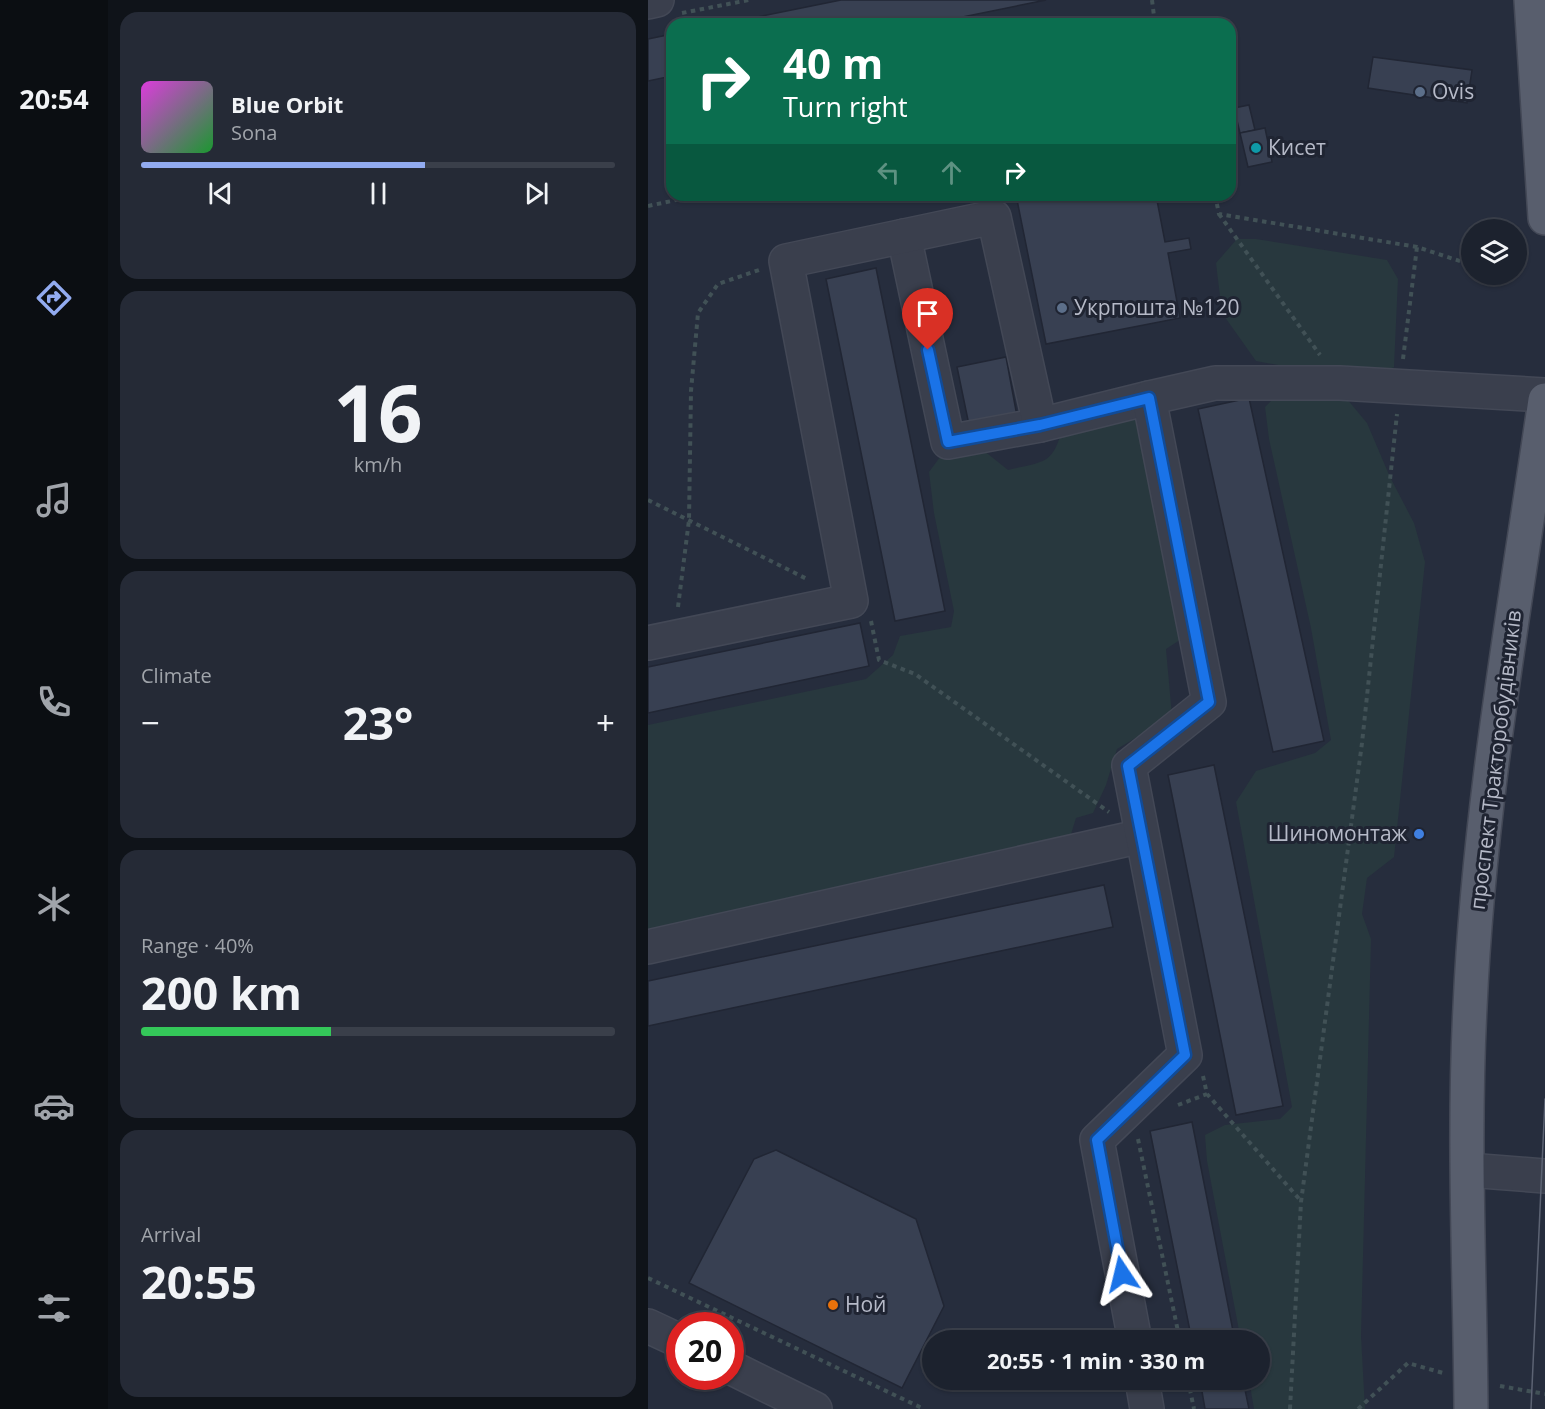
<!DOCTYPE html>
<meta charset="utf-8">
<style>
:root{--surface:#1c222e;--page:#252a36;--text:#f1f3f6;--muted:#a0a4aa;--line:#3a3f4a;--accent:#92abf0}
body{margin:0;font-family:"Open Sans",sans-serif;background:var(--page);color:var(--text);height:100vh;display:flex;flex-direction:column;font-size:22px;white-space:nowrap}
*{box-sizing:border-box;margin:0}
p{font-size:20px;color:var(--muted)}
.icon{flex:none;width:33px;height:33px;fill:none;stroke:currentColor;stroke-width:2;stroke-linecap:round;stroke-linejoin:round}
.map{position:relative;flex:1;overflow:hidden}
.panel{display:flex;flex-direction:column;gap:12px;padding:12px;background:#0f1319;width:540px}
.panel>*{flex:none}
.top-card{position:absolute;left:18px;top:18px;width:570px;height:183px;border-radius:18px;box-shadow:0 2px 4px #0004,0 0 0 2px var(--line);background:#0b6e4f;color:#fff;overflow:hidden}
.buttons{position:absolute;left:813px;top:219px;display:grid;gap:12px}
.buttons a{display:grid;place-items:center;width:66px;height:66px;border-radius:50%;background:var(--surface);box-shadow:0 2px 4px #0004,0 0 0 2px var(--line);font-size:30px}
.speed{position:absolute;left:18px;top:1312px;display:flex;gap:12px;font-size:30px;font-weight:700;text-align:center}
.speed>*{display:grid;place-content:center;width:78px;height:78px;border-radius:50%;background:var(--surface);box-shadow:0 2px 4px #0004,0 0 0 2px var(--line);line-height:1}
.speed .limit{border:9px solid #d22;background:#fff;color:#111}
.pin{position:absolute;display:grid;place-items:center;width:51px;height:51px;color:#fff;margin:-62px -26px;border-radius:50% 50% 50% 0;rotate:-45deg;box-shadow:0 0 6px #0007}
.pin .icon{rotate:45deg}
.me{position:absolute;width:66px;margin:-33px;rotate:350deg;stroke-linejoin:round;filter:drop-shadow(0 0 4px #0008)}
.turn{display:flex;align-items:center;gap:21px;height:126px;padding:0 18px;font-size:27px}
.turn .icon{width:78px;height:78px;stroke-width:2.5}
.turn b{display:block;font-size:42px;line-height:51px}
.lanes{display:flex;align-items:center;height:57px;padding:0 18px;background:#0003;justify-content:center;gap:30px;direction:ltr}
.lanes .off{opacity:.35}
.big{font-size:45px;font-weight:700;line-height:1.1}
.panel .tile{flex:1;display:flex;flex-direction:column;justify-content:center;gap:9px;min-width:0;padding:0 21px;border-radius:18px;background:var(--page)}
.panel .dial{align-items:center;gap:0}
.dial b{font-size:78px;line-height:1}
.song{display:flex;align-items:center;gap:18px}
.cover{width:72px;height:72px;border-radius:9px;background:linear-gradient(135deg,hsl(300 70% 55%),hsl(130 70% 35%))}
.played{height:6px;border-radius:3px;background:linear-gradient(90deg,var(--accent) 60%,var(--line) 60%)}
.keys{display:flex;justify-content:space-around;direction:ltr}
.heat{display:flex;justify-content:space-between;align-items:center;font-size:33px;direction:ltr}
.charge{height:9px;border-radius:4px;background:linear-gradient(90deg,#34c759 40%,var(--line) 0)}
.trip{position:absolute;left:274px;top:1330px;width:348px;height:60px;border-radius:30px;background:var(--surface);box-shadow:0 2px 4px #0004,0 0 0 2px var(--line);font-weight:700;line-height:60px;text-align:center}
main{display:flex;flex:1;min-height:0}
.dock{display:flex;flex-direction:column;width:108px;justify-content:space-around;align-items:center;background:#0b0e12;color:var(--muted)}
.dock .icon{width:42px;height:42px}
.dock .on{color:var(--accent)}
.dock b{font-size:27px;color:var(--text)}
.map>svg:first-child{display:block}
.green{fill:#28383e}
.building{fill:#384052;stroke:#212634;stroke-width:1.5}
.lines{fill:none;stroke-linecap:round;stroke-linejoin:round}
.minor-casing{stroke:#434856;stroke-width:36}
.major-casing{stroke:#434856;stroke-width:36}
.path{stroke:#415156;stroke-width:4;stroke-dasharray:4.5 4.5;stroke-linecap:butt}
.minor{stroke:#3a3f4d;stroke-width:33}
.major{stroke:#585e6d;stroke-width:33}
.tram{stroke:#5c6373;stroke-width:1.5}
.route-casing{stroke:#114b97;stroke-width:15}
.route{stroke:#1a73e8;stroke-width:10}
.service-dot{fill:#5c6f8a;stroke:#1f2432;stroke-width:2}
.culture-dot{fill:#0f9aa8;stroke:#1f2432;stroke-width:2}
.shop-dot{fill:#3f7fe0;stroke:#1f2432;stroke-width:2}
.food-dot{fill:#e8710a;stroke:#1f2432;stroke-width:2}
.labels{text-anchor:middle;stroke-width:6;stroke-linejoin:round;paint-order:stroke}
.poi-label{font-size:21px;fill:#b6bac8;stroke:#1f2432;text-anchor:start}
.street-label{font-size:21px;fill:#b6bac8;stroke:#1f2432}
</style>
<main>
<nav class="dock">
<b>20:54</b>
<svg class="icon on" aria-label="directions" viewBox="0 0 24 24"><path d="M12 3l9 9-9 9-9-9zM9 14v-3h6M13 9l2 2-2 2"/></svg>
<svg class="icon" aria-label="music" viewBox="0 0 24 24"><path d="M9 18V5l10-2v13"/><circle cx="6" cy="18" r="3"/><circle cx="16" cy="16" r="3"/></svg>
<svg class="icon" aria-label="phone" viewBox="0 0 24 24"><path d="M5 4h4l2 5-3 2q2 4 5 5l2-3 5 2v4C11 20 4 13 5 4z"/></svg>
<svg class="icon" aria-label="climate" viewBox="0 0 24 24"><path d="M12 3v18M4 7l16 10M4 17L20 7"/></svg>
<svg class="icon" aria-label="car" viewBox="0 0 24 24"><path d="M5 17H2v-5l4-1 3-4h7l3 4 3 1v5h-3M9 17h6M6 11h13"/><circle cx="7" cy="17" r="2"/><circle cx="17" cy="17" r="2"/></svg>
<svg class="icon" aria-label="filters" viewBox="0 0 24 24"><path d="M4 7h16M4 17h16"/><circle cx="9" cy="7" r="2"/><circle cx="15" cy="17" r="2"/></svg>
</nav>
<section class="panel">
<div class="tile">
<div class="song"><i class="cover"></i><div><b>Blue Orbit</b><p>Sona</p></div></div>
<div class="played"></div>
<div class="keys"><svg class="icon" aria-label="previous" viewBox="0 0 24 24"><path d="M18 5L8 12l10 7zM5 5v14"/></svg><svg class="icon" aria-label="pause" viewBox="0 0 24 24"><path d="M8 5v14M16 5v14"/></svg><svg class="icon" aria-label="next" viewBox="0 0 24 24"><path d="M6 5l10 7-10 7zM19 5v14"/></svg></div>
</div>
<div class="tile dial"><b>16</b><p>km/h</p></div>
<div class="tile"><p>Climate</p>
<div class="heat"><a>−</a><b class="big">23°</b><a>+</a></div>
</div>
<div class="tile"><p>Range · 40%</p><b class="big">200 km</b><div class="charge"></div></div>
<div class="tile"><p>Arrival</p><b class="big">20:55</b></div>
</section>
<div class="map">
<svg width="897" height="1409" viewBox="0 0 897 1409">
<rect width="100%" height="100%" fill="#262d3d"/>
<g class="green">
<path d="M589 239H608L739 260 750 279 746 367 737 375 651 369 608 361 574 313 568 263Z"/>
<path d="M694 393 719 423 742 477 766 523 777 562 746 857 719 878 714 914 723 939 713 1336 717 1409H606L601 1380H612V1341H593L559 1161 557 1135 577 1125 632 1119 644 1107 588 802 608 771 667 753 683 740 663 628 621 439 617 407 630 394Z"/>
<path d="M485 410 496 421 538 636 518 649 524 716 469 749 458 785 445 813 428 818 420 844 0 936V725L218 679 245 655 252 636 303 627 306 611 286 513 281 472 295 453 330 446 360 470C396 461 405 466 415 426Z"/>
</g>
<g class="building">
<path d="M193 0H398L280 24H75Z"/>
<path d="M24 34V76L0 81V39Z"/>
<path d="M725 57 824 70 819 103 720 88Z"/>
<path d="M601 105 607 130 592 133 586 108Z"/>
<path d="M617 128 624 162 600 167 592 133Z"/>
<path d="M368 195H508L517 242 541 238 543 249 520 253 532 318 398 344Z"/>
<path d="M228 268 297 611 247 621 178 279Z"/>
<path d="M358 357 369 416 321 425 309 367Z"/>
<path d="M601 398 676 741 625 752 550 409Z"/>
<path d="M212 623 221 666 0 713V667Z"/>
<path d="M566 765 635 1106 588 1115 520 775Z"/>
<path d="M456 885 465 927 0 1026V981Z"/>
<path d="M544 1122 587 1341H544L502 1131Z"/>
<path d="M128 1150 268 1219 296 1306 254 1388 41 1283 106 1159Z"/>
<path d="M552 1380H595L601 1409H557Z"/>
</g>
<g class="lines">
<defs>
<g id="minor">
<path d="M0 2 9 0"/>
<path d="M256 236 300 442 392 425"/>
<path d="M0 643 203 601 138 261 346 217 392 425 501 398"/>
<path d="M0 947 494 836"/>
<path d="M820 1170 897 1176"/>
<path d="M0 1326 32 1341"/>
<path d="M487 1341 449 1140 537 1055 481 766 561 702 501 398 567 383H692L897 395"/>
<path d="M82 1367 167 1409"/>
<path d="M494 1380 499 1409"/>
</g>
<g id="major">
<path d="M883 0 897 218"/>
<path d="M823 1409C822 1275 815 1141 822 1007 831 803 868 602 897 400"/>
</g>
</defs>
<use href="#minor" class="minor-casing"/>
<use href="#major" class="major-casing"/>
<g class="path">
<path d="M504 0 507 24"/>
<path d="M34 13 101 0"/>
<path d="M567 195 571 214 769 247 824 265"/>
<path d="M0 206 52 195"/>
<path d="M571 214 672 355"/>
<path d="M755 359 769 247"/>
<path d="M0 500 159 579"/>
<path d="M30 607 41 520 43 391 50 313 70 284 111 270"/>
<path d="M223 621 231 660 267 674 461 812"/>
<path d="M555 1076 559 1094 653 1201"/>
<path d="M530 1105 559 1094"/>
<path d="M490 1139 532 1341"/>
<path d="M0 1278 276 1409"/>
<path d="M540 1380 546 1409"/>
<path d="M852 1386 897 1394"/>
<path d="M642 1409 653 1202 714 743 749 414"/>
<path d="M710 1409 760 1363 795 1373"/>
</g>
<use href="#minor" class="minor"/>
<use href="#major" class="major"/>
<path class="tram" d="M883 1409 897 1099"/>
</g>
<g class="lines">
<defs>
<path id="route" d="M280 350 300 442 392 425 501 398 561 702 480 766 537 1055 449 1140 474 1274"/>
</defs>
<use href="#route" class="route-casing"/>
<use href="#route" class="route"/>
</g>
<g class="service-dot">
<circle cx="772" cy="92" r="6"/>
<circle cx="414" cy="308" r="6"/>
</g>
<circle class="culture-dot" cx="608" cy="148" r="6"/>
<circle class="shop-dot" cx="771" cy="834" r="6"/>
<circle class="food-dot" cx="185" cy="1305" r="6"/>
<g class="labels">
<g class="poi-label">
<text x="784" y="99">Ovis</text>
<text x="620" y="155">Кисет</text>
<text x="426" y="315">Укрпошта №120</text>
<text x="759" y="841" text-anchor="end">Шиномонтаж</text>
<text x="197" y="1312">Ной</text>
</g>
<g class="street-label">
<text transform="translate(848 760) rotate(-83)" y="7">проспект Тракторобудівників</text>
</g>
</g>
</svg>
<div class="buttons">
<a><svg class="icon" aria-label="layers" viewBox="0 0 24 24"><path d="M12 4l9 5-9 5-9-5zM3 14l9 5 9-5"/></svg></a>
</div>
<div class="speed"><div class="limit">20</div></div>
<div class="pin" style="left:280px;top:350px;background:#d93025"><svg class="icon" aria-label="arrive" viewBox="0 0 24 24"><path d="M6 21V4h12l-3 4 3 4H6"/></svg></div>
<svg class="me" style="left:474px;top:1274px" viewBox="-20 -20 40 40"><path d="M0-17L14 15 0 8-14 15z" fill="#1a73e8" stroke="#fff" stroke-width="4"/></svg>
<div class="trip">20:55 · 1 min · 330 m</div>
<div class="top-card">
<div class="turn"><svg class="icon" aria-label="right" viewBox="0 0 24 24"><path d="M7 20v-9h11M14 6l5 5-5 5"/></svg><div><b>40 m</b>Turn right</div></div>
<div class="lanes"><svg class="icon off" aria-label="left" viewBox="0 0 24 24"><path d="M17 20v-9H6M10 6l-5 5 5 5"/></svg><svg class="icon off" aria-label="ahead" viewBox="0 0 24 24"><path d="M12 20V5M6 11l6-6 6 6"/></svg><svg class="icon" aria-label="right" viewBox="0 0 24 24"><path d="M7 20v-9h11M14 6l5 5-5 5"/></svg></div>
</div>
</div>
</main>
